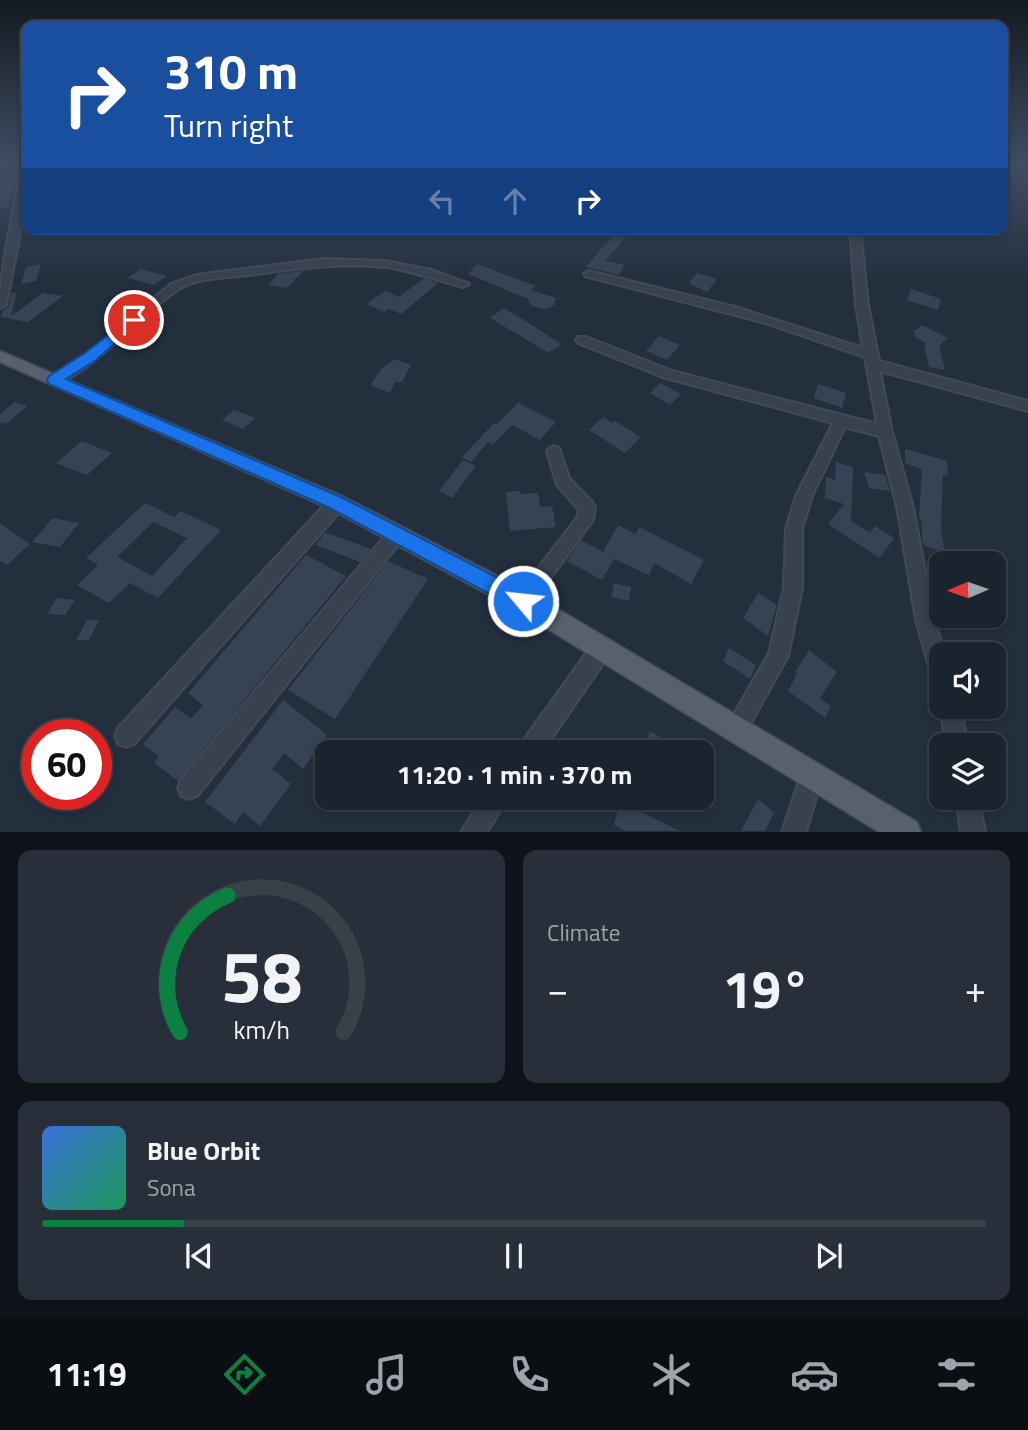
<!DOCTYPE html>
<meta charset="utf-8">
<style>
:root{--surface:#1b232e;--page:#282f3a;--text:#f1f3f6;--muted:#a0a4aa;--line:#39404a;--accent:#0b8043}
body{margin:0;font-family:"Titillium Web",sans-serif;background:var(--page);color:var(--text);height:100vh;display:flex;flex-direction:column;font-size:26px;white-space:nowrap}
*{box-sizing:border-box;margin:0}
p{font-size:23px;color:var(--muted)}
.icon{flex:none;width:38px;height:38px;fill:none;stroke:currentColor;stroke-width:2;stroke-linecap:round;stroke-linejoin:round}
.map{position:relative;height:832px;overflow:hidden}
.details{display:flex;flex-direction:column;gap:18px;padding:18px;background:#0f1319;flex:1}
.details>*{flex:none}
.hud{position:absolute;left:21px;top:21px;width:987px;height:214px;border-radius:14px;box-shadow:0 4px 10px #0003,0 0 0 2px var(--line);background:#1a4fa0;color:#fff;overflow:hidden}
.needle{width:46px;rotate:268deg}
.buttons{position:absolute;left:929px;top:551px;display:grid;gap:14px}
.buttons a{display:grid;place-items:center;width:77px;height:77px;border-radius:14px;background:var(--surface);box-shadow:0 4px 10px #0003,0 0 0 2px var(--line);font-size:35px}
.speed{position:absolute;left:21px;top:719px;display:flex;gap:14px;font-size:35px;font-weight:700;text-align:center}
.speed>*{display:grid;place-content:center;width:91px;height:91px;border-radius:50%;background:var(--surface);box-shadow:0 4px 10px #0003,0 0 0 2px var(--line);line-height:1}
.speed .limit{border:10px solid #d22;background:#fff;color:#111}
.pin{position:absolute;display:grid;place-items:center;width:60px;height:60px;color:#fff;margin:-30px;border:4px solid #fff;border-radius:50%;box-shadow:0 2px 7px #0007}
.me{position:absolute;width:77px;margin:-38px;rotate:298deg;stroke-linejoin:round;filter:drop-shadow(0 0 5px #0008)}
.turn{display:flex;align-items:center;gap:24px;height:147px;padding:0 28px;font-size:32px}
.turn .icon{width:91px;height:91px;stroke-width:2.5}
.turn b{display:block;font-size:49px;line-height:60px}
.lanes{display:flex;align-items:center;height:66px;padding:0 28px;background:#0003;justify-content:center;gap:35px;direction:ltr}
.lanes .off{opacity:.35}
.big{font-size:52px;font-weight:700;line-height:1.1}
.details .card{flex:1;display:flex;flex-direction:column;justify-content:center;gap:10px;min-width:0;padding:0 24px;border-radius:14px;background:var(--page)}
.details .dial{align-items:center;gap:0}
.dial svg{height:182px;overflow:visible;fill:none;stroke:var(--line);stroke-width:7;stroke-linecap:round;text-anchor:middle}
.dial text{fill:var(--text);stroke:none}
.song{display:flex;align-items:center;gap:21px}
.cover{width:84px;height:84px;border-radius:10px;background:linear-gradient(135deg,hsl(220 70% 55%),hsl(150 70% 35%))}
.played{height:7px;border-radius:4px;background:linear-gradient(90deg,var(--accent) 15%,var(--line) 15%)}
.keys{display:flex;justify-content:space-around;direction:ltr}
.heat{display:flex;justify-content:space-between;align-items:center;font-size:38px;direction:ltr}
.details .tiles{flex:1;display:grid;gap:18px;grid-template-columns:1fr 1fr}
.card:last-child{grid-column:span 2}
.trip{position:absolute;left:315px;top:740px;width:399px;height:70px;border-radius:14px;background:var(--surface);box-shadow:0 4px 10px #0003,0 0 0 2px var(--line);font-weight:700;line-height:70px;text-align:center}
.tabs{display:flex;height:112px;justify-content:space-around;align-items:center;background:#0b0e12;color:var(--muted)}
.tabs .icon{width:49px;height:49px}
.tabs .on{color:var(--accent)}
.tabs b{font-size:32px;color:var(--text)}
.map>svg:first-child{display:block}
.building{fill:#364354;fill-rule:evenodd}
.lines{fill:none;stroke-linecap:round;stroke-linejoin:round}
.minor-casing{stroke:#414a57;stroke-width:4}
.major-casing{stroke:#414a57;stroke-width:3}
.minor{fill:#38414e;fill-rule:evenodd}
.major{fill:#56606e;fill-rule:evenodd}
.route{fill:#1a73e8;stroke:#114b97;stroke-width:2}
</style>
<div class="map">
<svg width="1028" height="832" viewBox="0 0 1028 832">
<rect width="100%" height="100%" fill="#242f3e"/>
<g class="building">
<path d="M0 175H17L8 207 0 208Z"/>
<path d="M613 235 625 238 605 261 625 265 619 275 586 267Z"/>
<path d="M41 264 36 281 21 284 26 267Z"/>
<path d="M477 264 536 286 531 290 556 298 554 305 547 309 531 306 528 299 468 274Z"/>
<path d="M141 269 167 276 154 285 128 278Z"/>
<path d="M303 271 287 288 268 285 278 274Z"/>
<path d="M697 273 717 279 707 292 689 283Z"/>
<path d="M424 278 438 283 401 314 389 309 384 312 367 304 385 291 399 297Z"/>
<path d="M911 289 941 299 938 310 907 300Z"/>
<path d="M17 292 11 316 43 293 63 296 28 322 1 317 3 310 9 306 11 293Z"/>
<path d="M504 308 524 320 561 344 549 353 490 318Z"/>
<path d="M145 323 158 327 136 344 122 340Z"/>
<path d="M922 325 948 338 939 346 945 370 929 367 924 345 926 343 913 336 916 334 913 332Z"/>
<path d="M659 336 680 345 667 360 646 351Z"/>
<path d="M395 359 411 365 402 382H395L390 393 370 385 382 368Z"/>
<path d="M660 383 681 394 670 405 650 393Z"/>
<path d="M818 384 846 393 842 408 814 398Z"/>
<path d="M15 402 28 406 6 424 0 422V414Z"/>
<path d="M518 403 556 422 540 440 512 425 493 445 488 442 471 462 462 457 494 423 497 424Z"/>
<path d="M234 410 255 418 243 429 222 420Z"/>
<path d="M603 417 613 423 615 421 641 437 625 453 589 430Z"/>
<path d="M82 441 112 453 87 475 56 463Z"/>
<path d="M905 449 947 461 948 476 943 475 941 530 945 552 923 545 921 520 919 519 922 469 905 463Z"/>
<path d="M463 460 476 466 452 498 439 491Z"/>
<path d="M836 462 853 467 851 521 870 533 875 526 894 538 880 558 828 524 844 504 825 498 826 477 835 480Z"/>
<path d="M864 472 885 475 890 491 869 488Z"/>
<path d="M519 491 520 494 538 493 540 507 552 506 556 527 510 531 506 492Z"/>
<path d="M145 503 174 517 181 511 221 530 158 598 130 583 109 603 77 585 98 565 86 558ZM153 522 187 538 152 576 117 557Z"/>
<path d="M53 518 79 523 60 547 32 542Z"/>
<path d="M0 523 30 544 7 565 0 561Z"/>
<path d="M618 525 636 534 639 527 704 560 691 584 654 563 649 575 614 559 602 580 567 561 581 540 603 552Z"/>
<path d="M325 532 371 549 360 562 316 545Z"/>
<path d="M306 555 346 576 178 781 154 763 159 756 143 744 175 707 191 719 203 705 188 693Z"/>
<path d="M388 561 428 579 335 719 288 690Z"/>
<path d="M614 583 631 587 629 601 611 597Z"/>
<path d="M758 593 777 605 768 636 743 618Z"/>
<path d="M57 598 75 600 65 615 47 614Z"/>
<path d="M87 620H99L89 640H76Z"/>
<path d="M729 648 756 665 750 679 723 661Z"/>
<path d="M809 650 837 672 820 698 831 706 825 718 788 691 797 674 795 672Z"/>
<path d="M283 700 327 735 303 769 284 753 272 769 291 784 260 826 243 812 235 824 205 802Z"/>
<path d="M650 731 686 752H641Z"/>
<path d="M621 798H646L641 812 680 831H626L614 825Z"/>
<path d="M758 799 774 813 765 831H741Z"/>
</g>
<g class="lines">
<defs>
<g id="minor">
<path d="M21 164H26V204L6 305 0 308C0 260 15 213 21 164Z"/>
<path d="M850 229H860L868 305 879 361 1028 401V411L880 371 892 432 913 507 934 620 945 654H942V687L935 684 932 677 916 620 897 507 879 436 845 427 812 496 802 529V588L788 656 743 737 736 741 729 737 725 730 769 653 784 588 786 529 796 496 833 423 663 377 578 343 576 340 578 337H586L672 371 877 424 865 357 762 322 585 276 584 274 589 271 735 307 863 348 856 305Z"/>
<path d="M324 259 385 261 431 270 469 284 463 287C437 280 413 271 386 267 340 262 294 269 248 275 226 278 201 277 181 288 154 301 77 390 49 383L47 380 87 354 171 284 197 275Z"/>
<path d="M554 446 559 448 569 478 593 503 595 508 593 520 529 607 523 610 517 607 514 601 517 595 577 518 579 510 557 485 547 452 549 448Z"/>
<path d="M337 496 343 498 345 503 343 508 134 744 126 747 118 744 115 736 118 728 331 498Z"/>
<path d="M396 528 402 530 404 535 402 540 197 796 189 799 181 796 178 788 181 780 390 530Z"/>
<path d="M602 638 609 641 612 648 609 655 542 752H518L521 744 595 641Z"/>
<path d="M942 703V707H960L968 746H946L940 707Z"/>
<path d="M812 763 820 766 823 774 806 832H782L804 766Z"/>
<path d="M483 798H508L487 832H461Z"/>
<path d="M956 798H978L985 832H961Z"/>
</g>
<path id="major" d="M0 351 344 497 531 593 917 822 921 832H879L515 609 330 509 0 362Z"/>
</defs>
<use href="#minor" class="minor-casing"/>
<use href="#major" class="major-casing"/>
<use href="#minor" class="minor"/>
<use href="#major" class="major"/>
</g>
<linearGradient id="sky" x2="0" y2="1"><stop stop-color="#141a22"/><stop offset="0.59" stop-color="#3f4d63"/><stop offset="1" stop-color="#3f4d63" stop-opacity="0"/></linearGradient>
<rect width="1028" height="280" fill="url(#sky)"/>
<path class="route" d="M134 315 139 317V322L96 360 66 379 343 498 531 595 534 601 531 608 523 611 516 608 330 508 49 384 47 380 49 376 85 353Z"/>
</svg>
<div class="buttons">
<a><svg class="needle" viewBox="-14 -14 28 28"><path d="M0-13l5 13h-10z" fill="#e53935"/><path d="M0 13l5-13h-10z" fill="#a0a4aa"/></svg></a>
<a><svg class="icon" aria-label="sound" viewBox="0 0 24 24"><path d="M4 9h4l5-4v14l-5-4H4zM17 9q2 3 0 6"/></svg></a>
<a><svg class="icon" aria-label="layers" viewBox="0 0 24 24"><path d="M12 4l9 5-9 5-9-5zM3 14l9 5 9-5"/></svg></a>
</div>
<div class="speed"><div class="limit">60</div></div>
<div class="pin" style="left:134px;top:320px;background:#d93025"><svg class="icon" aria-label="arrive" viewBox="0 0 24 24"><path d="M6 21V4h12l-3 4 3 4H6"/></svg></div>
<svg class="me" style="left:523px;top:601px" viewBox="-20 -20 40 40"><circle r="17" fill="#1a73e8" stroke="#fff" stroke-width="3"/><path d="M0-11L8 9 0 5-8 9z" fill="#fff"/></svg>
<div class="trip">11:20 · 1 min · 370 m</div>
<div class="hud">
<div class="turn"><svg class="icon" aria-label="right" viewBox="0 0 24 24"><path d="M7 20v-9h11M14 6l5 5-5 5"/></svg><div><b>310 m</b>Turn right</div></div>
<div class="lanes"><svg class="icon off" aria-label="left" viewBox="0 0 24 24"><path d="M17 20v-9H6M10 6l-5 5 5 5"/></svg><svg class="icon off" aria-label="ahead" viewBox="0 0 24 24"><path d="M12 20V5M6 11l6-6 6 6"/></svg><svg class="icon" aria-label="right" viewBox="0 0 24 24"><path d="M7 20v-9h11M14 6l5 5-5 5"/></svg></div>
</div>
</div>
<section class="details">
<div class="tiles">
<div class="card dial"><svg viewBox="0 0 100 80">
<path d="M14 69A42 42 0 1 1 86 69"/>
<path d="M14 69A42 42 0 0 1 35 9" stroke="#0b8043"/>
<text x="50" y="56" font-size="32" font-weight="700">58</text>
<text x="50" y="72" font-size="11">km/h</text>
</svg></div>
<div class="card"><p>Climate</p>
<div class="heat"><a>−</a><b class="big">19°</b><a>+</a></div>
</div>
<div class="card">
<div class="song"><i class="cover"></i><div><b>Blue Orbit</b><p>Sona</p></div></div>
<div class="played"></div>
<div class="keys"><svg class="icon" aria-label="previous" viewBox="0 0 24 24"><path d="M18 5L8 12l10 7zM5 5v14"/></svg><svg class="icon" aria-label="pause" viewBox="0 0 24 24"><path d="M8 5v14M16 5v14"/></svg><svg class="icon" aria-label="next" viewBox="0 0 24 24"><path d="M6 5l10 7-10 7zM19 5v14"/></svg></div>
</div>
</div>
</section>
<nav class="tabs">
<b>11:19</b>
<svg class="icon on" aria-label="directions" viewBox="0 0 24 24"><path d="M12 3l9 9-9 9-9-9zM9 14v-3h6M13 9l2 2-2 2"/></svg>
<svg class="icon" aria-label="music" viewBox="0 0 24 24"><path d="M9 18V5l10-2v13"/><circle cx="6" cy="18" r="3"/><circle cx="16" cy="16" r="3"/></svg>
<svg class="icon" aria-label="phone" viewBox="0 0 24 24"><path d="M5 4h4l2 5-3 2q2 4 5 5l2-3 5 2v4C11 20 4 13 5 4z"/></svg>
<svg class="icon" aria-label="climate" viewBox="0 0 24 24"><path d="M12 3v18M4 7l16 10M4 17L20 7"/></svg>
<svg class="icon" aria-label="car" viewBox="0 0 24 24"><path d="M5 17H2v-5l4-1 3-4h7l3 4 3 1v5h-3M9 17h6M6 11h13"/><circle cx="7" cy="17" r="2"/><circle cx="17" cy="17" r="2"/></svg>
<svg class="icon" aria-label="filters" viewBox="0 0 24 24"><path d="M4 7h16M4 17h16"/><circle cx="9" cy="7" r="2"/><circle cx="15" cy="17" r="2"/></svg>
</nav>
